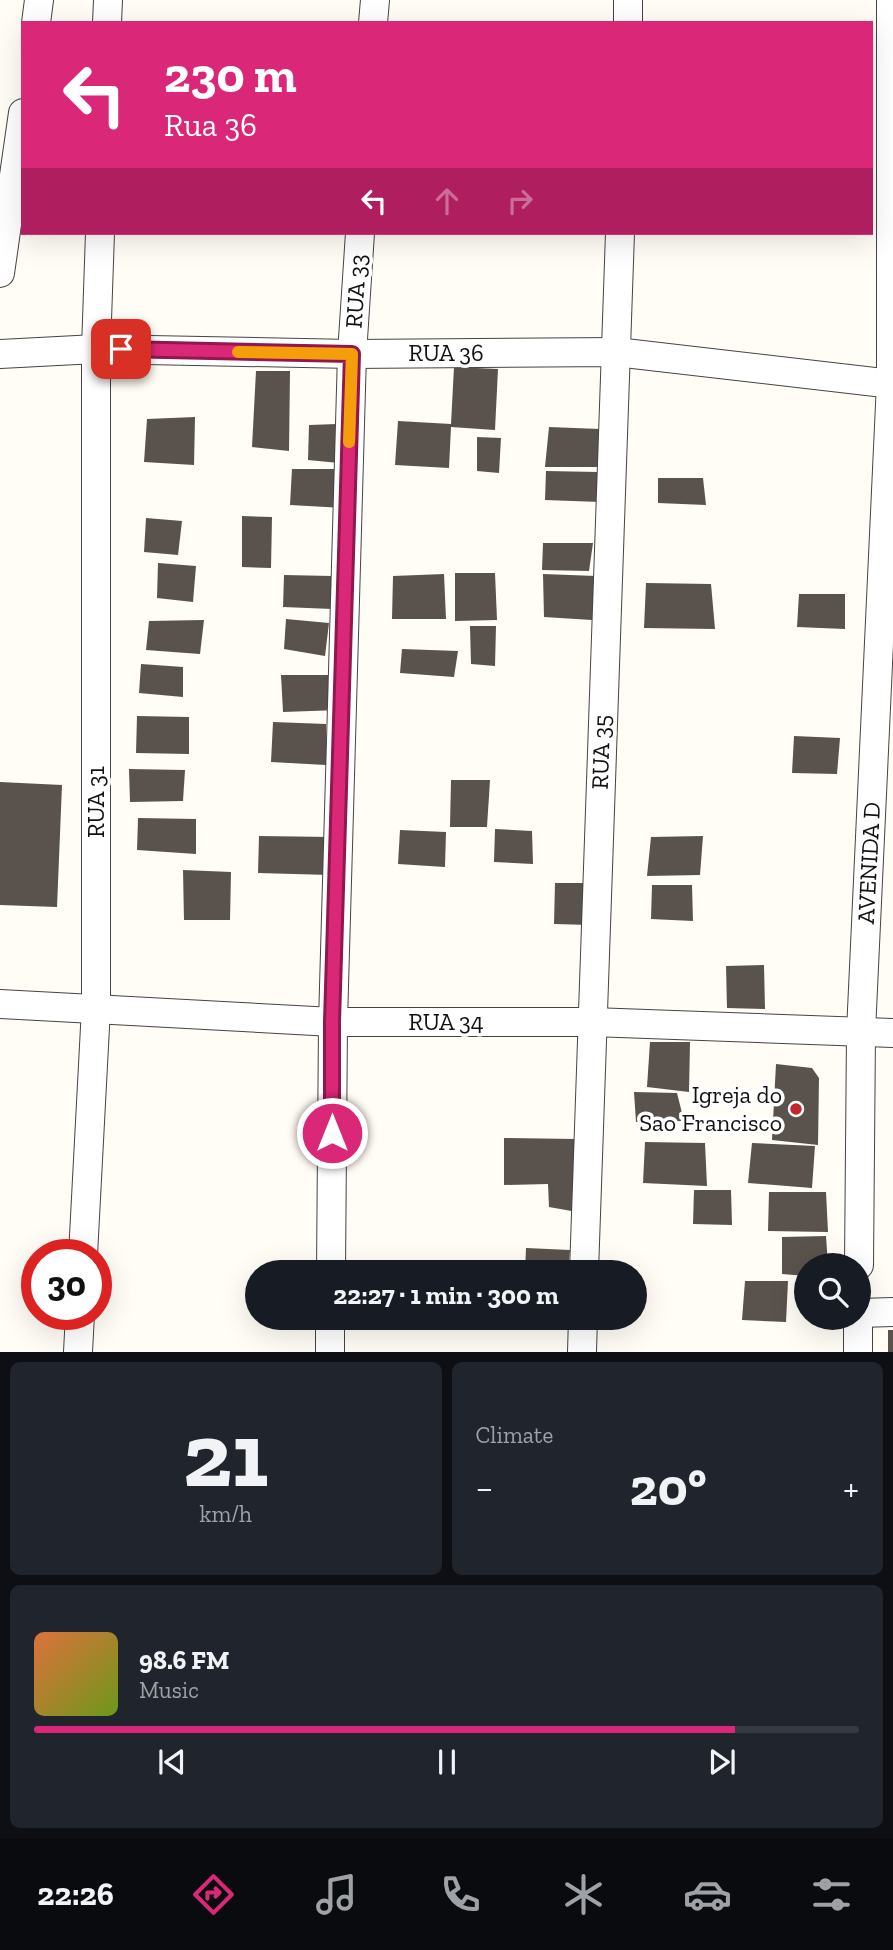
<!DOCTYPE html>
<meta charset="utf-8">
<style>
:root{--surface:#171b24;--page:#20242c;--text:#f1f3f6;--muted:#9ea1a6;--line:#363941;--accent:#db2777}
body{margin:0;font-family:"Zilla Slab",serif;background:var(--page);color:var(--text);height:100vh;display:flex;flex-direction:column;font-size:26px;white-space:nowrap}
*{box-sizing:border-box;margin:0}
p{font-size:23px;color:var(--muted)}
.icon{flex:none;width:38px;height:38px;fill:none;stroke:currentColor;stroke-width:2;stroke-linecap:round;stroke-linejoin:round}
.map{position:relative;height:1352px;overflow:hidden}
.details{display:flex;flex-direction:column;gap:10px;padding:10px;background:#0d0f14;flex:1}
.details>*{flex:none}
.guide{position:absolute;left:21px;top:21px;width:852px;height:214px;border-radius:0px;box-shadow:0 7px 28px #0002;background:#db2777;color:#fff;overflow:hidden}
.controls{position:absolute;left:794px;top:1253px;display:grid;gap:14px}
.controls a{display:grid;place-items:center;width:77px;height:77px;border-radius:50%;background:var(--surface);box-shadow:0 7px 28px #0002;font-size:35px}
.speed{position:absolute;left:21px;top:1239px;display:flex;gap:14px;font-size:35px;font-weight:700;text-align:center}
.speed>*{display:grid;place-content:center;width:91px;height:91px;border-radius:50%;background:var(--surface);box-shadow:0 7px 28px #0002;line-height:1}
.speed .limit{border:10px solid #d22;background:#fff;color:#111}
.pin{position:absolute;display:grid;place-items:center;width:60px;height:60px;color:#fff;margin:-30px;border-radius:14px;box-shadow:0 4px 10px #0006}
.me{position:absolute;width:77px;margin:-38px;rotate:0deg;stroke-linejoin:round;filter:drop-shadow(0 0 5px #0008)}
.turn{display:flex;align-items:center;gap:24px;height:147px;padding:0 28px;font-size:32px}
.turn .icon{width:91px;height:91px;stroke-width:2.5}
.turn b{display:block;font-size:49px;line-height:60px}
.lanes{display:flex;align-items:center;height:66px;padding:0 28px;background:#0003;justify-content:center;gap:35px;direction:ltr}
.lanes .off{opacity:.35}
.big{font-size:52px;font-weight:700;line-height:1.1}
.details .card{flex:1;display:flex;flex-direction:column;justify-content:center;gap:10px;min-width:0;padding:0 24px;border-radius:10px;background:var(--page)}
.details .dial{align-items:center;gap:0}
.dial b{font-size:91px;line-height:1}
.song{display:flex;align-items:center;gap:21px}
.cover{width:84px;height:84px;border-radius:10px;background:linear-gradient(135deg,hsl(20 70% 55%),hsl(80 70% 35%))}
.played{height:7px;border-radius:4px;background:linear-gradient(90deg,var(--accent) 85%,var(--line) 85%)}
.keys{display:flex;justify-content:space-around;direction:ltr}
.heat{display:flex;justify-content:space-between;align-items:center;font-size:38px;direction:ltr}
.details .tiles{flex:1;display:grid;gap:10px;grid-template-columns:1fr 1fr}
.card:last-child{grid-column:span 2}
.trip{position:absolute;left:245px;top:1260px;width:402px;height:70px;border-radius:35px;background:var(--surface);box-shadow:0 7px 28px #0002;font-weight:700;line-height:70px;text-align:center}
.dock{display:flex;height:112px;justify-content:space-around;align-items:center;background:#090b0e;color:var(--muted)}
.dock .icon{width:49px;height:49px}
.dock .current{color:var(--accent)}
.dock b{font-size:32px;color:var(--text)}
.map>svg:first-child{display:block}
.building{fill:#5a524d}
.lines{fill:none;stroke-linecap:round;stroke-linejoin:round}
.minor-casing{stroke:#444;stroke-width:30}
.minor{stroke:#fff;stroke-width:28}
.route-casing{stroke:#8e194d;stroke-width:18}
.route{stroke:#db2777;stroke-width:12}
.slow{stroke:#f59e0b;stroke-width:12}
.poi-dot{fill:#c4262e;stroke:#fff;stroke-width:2.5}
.labels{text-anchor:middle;stroke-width:7;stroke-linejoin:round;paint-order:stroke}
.street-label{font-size:24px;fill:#111;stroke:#fff}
.poi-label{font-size:24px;fill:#111;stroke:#fff;text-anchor:end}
</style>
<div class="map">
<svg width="893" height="1352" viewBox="0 0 893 1352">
<rect width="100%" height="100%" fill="#fffdf5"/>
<g class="building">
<path d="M454 367 498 369 495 430 451 427 449 468 395 465 398 421 451 424Z"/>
<path d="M256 371H290L289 451 252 447Z"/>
<path d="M195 417 194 465 144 462 147 419Z"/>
<path d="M337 424 339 463 308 460 309 425Z"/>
<path d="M549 427 600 429 598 467H545Z"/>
<path d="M477 437 501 438 499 473 477 471Z"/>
<path d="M292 469H347L344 508 290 505Z"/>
<path d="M546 471 598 472 600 502 545 500Z"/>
<path d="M658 478H703L706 505 658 503Z"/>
<path d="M242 516 272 517 271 568 242 567Z"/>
<path d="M146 518 182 521 178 555 144 552Z"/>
<path d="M543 543H593L589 571 542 570Z"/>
<path d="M158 563 196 566 193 602 157 598Z"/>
<path d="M455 573H495L497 620 455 621Z"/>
<path d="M444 574 446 619H392L393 576Z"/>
<path d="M543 574 596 576 592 620 544 617Z"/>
<path d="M284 575 332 576V609L283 607Z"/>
<path d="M646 583 711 584 715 629 644 628Z"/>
<path d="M799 594H845V629L797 627Z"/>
<path d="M286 619 329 623 325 656 284 649Z"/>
<path d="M204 620 200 654 146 650 149 621Z"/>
<path d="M470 626H496L495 666 471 664Z"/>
<path d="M402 649 458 651 454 677 400 673Z"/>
<path d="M141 664 183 667V697L139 693Z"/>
<path d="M281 675H338L339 710 283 712Z"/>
<path d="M137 716 189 717V754L136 753Z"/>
<path d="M273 722 326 724V765L271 762Z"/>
<path d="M794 736 840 738 837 774 792 773Z"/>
<path d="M129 769 185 770 183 801 130 802Z"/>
<path d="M451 780H490L487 827H450Z"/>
<path d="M0 782 62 785 57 907 0 905Z"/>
<path d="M138 818 196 819V854L137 850Z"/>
<path d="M495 829 532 831 533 864 494 862Z"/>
<path d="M400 830 446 832 445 867 398 864Z"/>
<path d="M259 836 332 837 330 875 258 873Z"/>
<path d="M703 836 700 875 647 876 651 837Z"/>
<path d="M183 870 231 872 230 920H184Z"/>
<path d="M555 883H591L590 925 554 924Z"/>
<path d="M652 885H692L693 921 651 919Z"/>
<path d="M764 965 765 1009 727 1008 726 966Z"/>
<path d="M650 1042H690L689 1092 647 1087Z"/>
<path d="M776 1064 812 1068 819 1078 818 1145 772 1140Z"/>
<path d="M634 1092 677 1093 684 1121 636 1122Z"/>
<path d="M504 1138 576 1139 577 1212 549 1207 548 1184 504 1185Z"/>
<path d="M645 1142 705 1143 707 1186 643 1183Z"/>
<path d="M752 1143 815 1146 812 1188 748 1183Z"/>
<path d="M694 1190H731L732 1225 693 1224Z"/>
<path d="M769 1192H826L828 1232 768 1231Z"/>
<path d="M826 1236 828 1265H807V1276L782 1274V1237Z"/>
<path d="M526 1248 570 1250 568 1272H525Z"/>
<path d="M745 1281H788L786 1322 742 1320Z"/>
<rect x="888" y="1330" width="5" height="22"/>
</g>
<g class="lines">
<defs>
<g id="minor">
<path d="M36 23 39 0"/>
<path d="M107 23 108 0"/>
<path d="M373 23 375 0"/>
<path d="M628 23V0"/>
<path d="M0 273 23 113"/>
<path d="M0 354 96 349 352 354 616 352 893 384"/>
<path d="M0 1004 333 1022H592L893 1033"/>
<path d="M83 1255 96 1008V349L100 233"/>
<path d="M859 1265 861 1032 891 383V0"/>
<path d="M331 1272 333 1022 352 354 360 233"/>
<path d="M584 1272 620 233"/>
<path d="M859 1313 893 1312"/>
<path d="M78 1352 80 1314"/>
<path d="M330 1352V1318"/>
<path d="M582 1352 583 1318"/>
<path d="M858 1352V1318"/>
</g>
</defs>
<use href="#minor" class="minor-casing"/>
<use href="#minor" class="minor"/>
</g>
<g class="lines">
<defs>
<path id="route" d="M121 349 352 354 332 1022V1133"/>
</defs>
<use href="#route" class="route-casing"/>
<use href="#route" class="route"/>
<path class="slow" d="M238 352 352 354 349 442"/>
</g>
<circle class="poi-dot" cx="796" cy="1109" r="7"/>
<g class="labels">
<g class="street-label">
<text transform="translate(356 291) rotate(-86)" y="8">RUA 33</text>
<text x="446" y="361">RUA 36</text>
<text transform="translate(601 752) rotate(-88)" y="8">RUA 35</text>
<text transform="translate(96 802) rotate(-90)" y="8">RUA 31</text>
<text transform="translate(869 863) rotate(-87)" y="8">AVENIDA D</text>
<text x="446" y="1030">RUA 34</text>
</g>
<g class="poi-label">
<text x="782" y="1103">Igreja do<tspan x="782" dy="28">Sao Francisco</tspan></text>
</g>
</g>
</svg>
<div class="controls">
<a><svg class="icon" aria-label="search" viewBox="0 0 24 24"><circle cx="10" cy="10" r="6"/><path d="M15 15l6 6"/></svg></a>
</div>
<div class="speed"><div class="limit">30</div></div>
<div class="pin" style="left:121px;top:349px;background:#d93025"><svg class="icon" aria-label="arrive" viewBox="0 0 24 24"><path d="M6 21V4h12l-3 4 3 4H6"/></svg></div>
<svg class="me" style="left:332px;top:1133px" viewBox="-20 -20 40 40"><circle r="17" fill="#db2777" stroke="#fff" stroke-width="3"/><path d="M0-11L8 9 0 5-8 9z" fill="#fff"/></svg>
<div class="trip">22:27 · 1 min · 300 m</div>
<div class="guide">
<div class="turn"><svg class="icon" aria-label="left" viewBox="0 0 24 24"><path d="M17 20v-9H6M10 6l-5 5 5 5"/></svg><div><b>230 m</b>Rua 36</div></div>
<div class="lanes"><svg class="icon" aria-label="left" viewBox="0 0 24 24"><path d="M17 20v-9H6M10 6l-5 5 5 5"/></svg><svg class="icon off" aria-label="ahead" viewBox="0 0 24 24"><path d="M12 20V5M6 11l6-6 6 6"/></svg><svg class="icon off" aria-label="right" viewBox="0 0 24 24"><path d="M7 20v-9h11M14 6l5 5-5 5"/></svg></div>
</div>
</div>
<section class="details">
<div class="tiles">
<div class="card dial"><b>21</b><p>km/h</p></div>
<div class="card"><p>Climate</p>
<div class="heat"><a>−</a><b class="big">20°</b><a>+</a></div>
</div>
<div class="card">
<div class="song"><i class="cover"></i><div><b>98.6 FM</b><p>Music</p></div></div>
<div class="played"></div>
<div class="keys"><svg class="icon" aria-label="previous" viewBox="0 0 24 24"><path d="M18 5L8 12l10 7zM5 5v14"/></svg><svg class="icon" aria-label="pause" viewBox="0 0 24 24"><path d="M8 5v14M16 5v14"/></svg><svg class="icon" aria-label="next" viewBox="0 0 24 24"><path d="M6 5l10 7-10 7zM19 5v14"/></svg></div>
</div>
</div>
</section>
<nav class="dock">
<b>22:26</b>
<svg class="icon current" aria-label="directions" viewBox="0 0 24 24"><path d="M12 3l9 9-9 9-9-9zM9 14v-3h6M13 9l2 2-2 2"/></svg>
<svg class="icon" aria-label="music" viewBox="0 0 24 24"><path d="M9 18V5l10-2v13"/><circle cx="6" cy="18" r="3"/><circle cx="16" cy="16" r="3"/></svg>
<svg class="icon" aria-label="phone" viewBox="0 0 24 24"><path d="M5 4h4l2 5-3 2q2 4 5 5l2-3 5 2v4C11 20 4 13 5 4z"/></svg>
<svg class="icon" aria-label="climate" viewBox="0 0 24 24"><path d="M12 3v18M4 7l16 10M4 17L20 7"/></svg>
<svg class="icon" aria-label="car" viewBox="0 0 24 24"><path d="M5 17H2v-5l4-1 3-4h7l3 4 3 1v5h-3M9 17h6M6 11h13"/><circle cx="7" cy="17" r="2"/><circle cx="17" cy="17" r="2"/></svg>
<svg class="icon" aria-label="filters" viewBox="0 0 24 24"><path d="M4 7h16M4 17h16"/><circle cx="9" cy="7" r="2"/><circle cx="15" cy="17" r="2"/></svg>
</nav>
